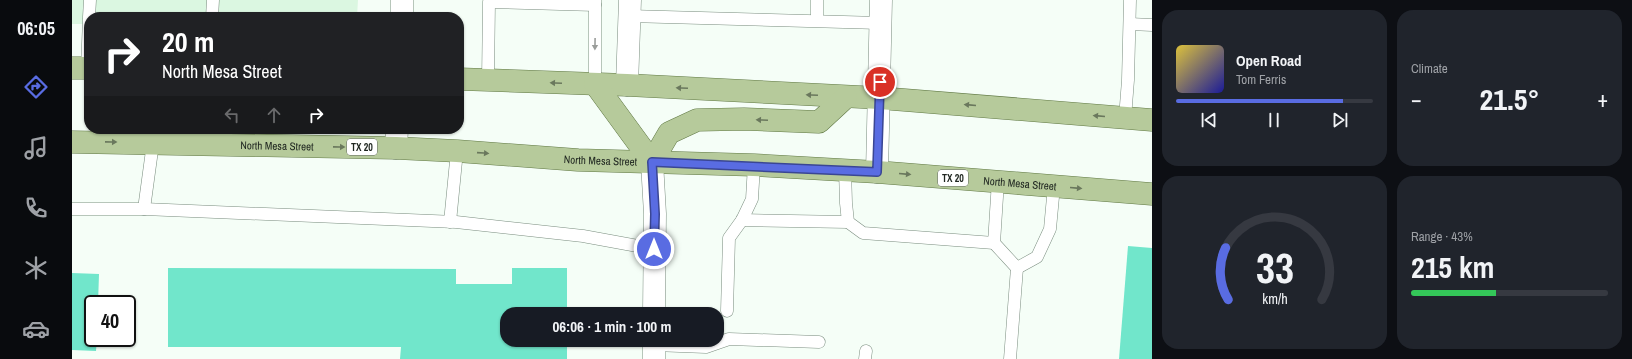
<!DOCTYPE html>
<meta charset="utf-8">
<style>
:root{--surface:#171b24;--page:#20242c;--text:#f1f3f6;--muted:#9ea1a6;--line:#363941;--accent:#596ce2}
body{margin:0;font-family:"Archivo Narrow",sans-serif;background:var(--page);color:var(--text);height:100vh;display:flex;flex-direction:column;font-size:15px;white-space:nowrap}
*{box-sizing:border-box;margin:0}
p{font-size:13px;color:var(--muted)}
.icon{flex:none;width:22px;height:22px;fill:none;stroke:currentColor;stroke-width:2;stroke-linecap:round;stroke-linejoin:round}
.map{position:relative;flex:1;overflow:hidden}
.sheet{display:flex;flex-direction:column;gap:10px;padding:10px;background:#0d0f14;width:480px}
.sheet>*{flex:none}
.top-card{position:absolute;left:12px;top:12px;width:380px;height:122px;border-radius:16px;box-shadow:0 1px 3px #0004;background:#202124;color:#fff;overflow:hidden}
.speed{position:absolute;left:12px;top:295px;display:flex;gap:8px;font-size:20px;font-weight:700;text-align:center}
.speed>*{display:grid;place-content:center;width:52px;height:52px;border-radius:50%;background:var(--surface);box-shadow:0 1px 3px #0004;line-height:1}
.speed .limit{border:2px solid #111;border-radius:6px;background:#fff;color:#111}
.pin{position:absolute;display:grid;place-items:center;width:34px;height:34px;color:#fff;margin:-17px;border:2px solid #fff;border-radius:50%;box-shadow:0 1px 4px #0007}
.me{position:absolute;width:44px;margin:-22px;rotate:0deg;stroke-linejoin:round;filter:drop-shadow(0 0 3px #0008)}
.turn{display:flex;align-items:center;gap:14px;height:84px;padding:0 12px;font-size:18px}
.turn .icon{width:52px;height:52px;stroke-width:2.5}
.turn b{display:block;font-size:28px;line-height:34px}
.lanes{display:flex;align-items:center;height:38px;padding:0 12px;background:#0003;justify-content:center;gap:20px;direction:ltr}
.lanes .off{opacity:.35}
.big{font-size:30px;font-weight:700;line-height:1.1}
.sheet .tile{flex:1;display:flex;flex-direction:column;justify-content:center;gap:6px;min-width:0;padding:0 14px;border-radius:16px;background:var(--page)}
.sheet .dial{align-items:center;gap:0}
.dial svg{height:104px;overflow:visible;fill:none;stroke:var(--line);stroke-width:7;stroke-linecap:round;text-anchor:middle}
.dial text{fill:var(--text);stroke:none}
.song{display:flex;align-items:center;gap:12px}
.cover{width:48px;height:48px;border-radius:6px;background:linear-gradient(135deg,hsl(50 70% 55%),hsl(240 70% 35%))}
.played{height:4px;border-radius:2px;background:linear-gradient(90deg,var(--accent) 85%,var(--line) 85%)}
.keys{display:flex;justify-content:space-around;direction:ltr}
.heat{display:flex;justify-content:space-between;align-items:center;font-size:22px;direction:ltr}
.charge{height:6px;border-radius:3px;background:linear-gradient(90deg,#34c759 43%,var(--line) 0)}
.sheet .tiles{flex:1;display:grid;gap:10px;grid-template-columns:repeat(2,1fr)}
.trip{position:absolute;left:428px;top:307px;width:224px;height:40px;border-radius:16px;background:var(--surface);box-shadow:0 1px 3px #0004;font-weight:700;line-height:40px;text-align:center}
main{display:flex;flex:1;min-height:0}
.menu{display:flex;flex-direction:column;width:72px;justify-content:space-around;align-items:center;background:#090b0e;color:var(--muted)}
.menu .icon{width:28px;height:28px}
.menu .on{color:var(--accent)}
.menu b{font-size:18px;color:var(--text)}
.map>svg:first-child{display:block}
.built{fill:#dbf7e1}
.building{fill:#71e6cb}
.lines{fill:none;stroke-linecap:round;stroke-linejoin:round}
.service-casing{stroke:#7a8d7f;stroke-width:13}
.minor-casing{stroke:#7a8d7f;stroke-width:23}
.tertiary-casing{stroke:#7a8d7f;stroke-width:23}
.primary-casing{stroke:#617945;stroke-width:23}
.service{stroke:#fff;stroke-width:12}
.minor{stroke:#fff;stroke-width:22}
.tertiary{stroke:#fff;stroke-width:22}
.primary{stroke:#b6ca9b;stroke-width:22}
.oneway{fill:#9a9d9a}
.oneway2{fill:#6a785d}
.route-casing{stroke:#3a4693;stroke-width:10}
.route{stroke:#596ce2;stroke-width:7}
.labels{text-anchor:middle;stroke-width:3.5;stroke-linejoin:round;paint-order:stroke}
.shield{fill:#fff;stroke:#626662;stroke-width:1}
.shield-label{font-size:10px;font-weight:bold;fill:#1e251f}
.street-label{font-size:11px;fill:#1e251f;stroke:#fff}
</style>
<main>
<nav class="menu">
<b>06:05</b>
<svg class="icon on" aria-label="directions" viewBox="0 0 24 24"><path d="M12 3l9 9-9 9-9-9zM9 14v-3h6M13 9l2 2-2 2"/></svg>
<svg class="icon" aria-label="music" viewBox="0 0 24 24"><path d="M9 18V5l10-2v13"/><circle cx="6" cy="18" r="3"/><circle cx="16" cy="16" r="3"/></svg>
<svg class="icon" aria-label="phone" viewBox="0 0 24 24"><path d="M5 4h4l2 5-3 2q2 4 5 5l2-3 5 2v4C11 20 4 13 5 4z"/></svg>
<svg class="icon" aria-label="climate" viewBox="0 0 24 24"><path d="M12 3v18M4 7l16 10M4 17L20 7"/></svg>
<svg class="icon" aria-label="car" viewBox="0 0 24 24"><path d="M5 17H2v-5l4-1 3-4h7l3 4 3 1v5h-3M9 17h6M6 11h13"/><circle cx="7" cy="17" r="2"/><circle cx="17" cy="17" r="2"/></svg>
</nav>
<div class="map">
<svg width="1080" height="359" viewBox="0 0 1080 359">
<rect width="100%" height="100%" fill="#f5fef7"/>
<path class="built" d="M0 0H286L285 17H17V24H0Z"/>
<g class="building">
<path d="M1056 246 1080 248V359H1047Z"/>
<path d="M96 268 384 269V284H440V268H495V314H435V340H495V359H328L329 347H96Z"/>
<path d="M0 273 27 274 26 304H21V338H25L24 351 0 350Z"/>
</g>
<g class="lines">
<defs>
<g id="service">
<path d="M745 0V20"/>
<path d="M557 16 808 23"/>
<path d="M17 17 18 0"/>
<path d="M140 17 141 0"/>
<path d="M1058 24 1080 25"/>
<path d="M15 68 17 19"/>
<path d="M416 80 417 2 523 5"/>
<path d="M523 84V0"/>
<path d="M1053 118 1056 80 1058 0"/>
<path d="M773 170 774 203 776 222 791 233 922 243"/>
<path d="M926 181 922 243 945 268 965 257 978 229 982 186"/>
<path d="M0 209H72L81 143"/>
<path d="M72 209 384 222 511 236 582 249"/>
<path d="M670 220 776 222"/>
<path d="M378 222 385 151"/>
<path d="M655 311 657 238 670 220 680 199 682 165"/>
<path d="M582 345 634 347 657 339 747 342"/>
<path d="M793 359 794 351"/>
<path d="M938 359 945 268"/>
</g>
<g id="minor">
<path d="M330 17V0"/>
<path d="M555 85 558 0"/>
<path d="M324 148 325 129"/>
<path d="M805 172 809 0"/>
</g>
<g id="tertiary">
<path d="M580 162 583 214 582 314"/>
<path d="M582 359V340"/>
</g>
<g id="primary">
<path d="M0 68H17"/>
<path d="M387 79 555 85 808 98 1080 120"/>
<path d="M523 84 580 162"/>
<path id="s1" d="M0 142 324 148 385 151 506 160 682 165 805 172 1080 194"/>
<path d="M580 162 597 133 625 120 672 119 747 122 774 97"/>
</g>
</defs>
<use href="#service" class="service-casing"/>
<use href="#minor" class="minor-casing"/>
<use href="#tertiary" class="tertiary-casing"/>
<use href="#primary" class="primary-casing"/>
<use href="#service" class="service"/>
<use href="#minor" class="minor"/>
<use href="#tertiary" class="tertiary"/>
<use href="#primary" class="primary"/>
</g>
<defs><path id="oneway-solid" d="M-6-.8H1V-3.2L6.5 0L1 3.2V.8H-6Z"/></defs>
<use class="oneway" href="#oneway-solid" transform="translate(523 44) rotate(91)"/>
<g class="oneway2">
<use href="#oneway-solid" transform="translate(484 83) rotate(-178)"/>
<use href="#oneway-solid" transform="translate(610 88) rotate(-177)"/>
<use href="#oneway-solid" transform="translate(740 95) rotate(-177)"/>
<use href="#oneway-solid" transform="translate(898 105) rotate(-175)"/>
<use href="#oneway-solid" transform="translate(1027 116) rotate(-175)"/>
<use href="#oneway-solid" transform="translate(690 120) rotate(-178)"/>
<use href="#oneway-solid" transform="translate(39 142) rotate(1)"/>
<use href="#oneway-solid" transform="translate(267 147) rotate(1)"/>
<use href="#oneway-solid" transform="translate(411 153) rotate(4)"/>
<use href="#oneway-solid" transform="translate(833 174) rotate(5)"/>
<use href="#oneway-solid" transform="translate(1004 188) rotate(5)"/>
</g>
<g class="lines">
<defs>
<path id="route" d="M582 249 583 214 580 162 805 172 808 82"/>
</defs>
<use href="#route" class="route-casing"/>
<use href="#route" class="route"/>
</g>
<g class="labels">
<g class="shield">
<rect x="275" y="139" width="30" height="16" rx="3"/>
<rect x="866" y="170" width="30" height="16" rx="3"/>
</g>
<g class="shield-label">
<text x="290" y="151">TX 20</text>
<text x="881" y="182">TX 20</text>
</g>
<g class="street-label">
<text dy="4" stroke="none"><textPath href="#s1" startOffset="205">North Mesa Street</textPath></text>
<text dy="4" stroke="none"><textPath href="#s1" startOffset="529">North Mesa Street</textPath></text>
<text dy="4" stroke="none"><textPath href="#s1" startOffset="949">North Mesa Street</textPath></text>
</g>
</g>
</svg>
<div class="speed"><div class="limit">40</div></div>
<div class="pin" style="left:808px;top:82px;background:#d93025"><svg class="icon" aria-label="arrive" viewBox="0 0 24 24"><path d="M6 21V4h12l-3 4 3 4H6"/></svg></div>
<svg class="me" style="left:582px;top:249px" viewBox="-20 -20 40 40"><circle r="17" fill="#596ce2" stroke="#fff" stroke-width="3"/><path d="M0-11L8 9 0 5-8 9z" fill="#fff"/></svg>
<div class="trip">06:06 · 1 min · 100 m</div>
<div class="top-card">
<div class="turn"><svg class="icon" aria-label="right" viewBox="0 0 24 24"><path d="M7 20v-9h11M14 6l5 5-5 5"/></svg><div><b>20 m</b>North Mesa Street</div></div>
<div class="lanes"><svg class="icon off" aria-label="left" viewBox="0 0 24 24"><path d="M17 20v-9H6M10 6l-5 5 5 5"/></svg><svg class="icon off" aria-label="ahead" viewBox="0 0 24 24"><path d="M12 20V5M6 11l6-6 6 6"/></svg><svg class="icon" aria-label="right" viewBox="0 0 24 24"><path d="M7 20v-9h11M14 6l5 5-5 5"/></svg></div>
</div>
</div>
<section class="sheet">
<div class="tiles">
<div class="tile">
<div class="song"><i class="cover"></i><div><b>Open Road</b><p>Tom Ferris</p></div></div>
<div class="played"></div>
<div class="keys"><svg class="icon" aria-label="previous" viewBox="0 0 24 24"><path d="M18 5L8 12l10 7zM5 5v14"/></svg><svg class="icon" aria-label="pause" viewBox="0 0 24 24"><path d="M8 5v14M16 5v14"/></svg><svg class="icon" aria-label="next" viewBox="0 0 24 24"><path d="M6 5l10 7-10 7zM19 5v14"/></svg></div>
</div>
<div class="tile"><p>Climate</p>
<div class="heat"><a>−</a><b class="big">21.5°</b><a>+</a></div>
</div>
<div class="tile dial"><svg viewBox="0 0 100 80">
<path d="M14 69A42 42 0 1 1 86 69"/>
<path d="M14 69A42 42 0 0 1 12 29" stroke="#596ce2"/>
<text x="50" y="56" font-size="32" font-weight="700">33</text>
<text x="50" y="72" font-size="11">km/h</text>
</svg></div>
<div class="tile"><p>Range · 43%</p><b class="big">215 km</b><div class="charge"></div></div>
</div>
</section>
</main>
